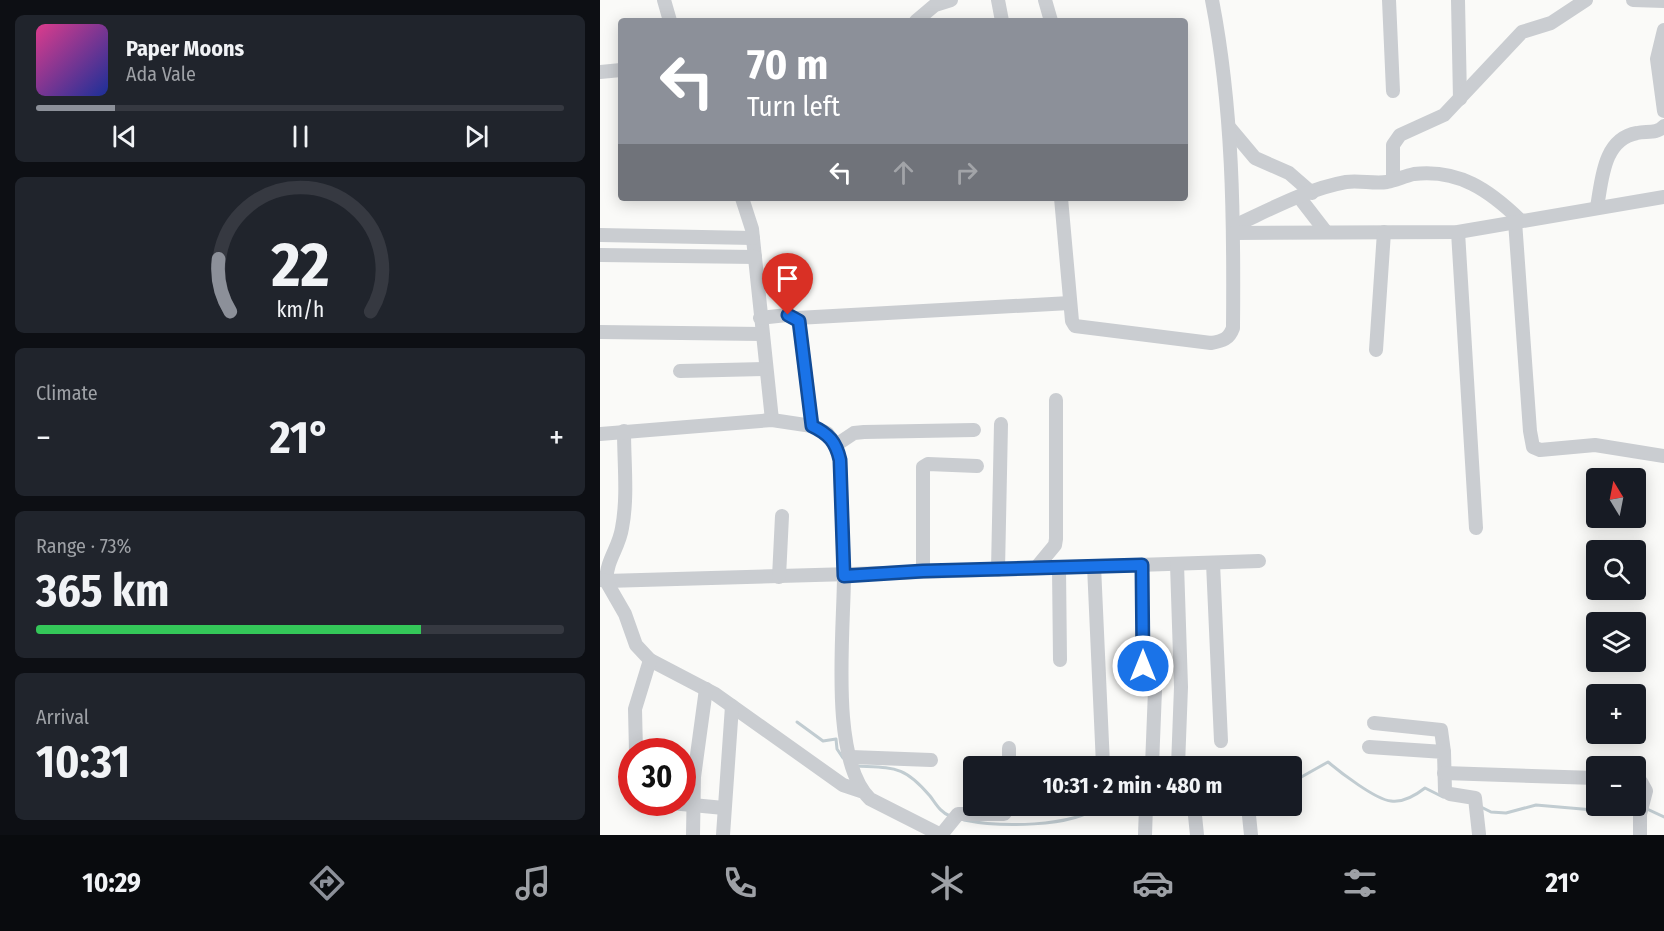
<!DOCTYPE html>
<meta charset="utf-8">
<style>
:root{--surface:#171b24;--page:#20242c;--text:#f1f3f6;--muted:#9ea1a6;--line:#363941;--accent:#8c9099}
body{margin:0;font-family:"Fira Sans Condensed",sans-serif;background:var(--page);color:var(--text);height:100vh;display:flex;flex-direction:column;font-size:22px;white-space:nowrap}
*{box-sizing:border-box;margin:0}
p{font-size:20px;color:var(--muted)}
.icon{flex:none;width:33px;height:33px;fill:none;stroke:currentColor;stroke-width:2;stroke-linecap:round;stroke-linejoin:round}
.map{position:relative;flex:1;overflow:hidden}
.side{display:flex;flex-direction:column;gap:15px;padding:15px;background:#0d0f14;width:600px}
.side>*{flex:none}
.guide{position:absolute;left:18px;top:18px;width:570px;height:183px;border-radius:6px;box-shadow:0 3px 15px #0003;background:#8c9099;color:#fff;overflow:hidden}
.needle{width:39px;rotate:350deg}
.controls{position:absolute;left:986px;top:468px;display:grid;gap:12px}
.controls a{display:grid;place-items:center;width:60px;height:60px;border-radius:6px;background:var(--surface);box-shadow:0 3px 15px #0003;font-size:30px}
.speed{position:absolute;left:18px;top:738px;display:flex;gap:12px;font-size:30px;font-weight:700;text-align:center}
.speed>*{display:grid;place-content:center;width:78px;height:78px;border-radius:50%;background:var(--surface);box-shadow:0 3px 15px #0003;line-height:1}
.speed .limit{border:9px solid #d22;background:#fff;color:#111}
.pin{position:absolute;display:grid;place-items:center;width:51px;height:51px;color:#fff;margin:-62px -26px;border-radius:50% 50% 50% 0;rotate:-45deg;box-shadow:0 0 6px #0007}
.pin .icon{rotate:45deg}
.me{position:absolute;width:66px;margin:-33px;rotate:0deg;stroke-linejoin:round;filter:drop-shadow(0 0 4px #0008)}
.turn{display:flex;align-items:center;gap:21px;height:126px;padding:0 30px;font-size:27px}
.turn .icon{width:78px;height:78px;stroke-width:2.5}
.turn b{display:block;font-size:42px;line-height:51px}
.lanes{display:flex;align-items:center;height:57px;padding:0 30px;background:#0003;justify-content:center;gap:30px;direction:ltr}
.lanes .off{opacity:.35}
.big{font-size:45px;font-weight:700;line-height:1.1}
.side .widget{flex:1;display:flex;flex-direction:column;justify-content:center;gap:9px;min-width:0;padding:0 21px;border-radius:9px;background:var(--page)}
.side .dial{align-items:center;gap:0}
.dial svg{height:156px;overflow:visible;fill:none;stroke:var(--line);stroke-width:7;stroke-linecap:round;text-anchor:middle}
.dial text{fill:var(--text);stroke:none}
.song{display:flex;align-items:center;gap:18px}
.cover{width:72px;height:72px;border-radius:9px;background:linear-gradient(135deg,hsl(330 70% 55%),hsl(230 70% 35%))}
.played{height:6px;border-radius:3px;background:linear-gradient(90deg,var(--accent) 15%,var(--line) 15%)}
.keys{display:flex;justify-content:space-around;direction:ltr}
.heat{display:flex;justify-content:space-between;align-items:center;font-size:33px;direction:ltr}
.charge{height:9px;border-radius:4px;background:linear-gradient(90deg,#34c759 73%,var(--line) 0)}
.trip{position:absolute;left:363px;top:756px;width:339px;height:60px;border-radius:6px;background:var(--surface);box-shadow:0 3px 15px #0003;font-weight:700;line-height:60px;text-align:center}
.tabs{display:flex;height:96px;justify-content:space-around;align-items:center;background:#090b0e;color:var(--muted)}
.tabs .icon{width:42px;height:42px}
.tabs .selected{color:var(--accent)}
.tabs b{font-size:27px;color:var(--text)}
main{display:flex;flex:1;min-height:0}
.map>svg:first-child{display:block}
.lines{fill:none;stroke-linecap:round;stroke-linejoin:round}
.stream{stroke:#c1ccd1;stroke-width:3}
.minor{stroke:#cacdd1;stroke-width:14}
.route-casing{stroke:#114b97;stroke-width:15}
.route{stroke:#1a73e8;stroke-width:10}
</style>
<main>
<section class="side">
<div class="widget">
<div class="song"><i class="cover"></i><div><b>Paper Moons</b><p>Ada Vale</p></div></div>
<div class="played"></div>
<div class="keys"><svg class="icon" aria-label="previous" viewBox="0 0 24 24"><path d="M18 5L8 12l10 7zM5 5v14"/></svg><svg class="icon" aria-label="pause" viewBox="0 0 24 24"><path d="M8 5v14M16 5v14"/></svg><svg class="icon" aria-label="next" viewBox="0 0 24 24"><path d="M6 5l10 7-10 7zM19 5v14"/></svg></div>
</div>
<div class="widget dial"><svg viewBox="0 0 100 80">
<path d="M14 69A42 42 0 1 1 86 69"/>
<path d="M14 69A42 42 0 0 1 8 42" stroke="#8c9099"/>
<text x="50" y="56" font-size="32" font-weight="700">22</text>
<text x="50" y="72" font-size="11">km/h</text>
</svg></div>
<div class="widget"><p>Climate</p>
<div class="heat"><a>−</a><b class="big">21°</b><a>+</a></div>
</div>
<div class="widget"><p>Range · 73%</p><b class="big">365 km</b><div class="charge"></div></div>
<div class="widget"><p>Arrival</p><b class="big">10:31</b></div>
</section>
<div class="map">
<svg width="1064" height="835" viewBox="0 0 1064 835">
<rect width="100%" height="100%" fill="#fafaf8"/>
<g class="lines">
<g class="stream">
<path d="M197 722 223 741 236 739 237 749 243 758"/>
<path d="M256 766C294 768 304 765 330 796 336 804 340 812 350 816"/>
<path d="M692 787 696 780 728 762C740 772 776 800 791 801 804 803 816 795 825 788L843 797"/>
<path d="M881 807 891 812 906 813 936 805 1005 811 1037 808"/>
<path d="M1047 809 1064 817"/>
<path d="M364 820C398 827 472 828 499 806"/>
</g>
<g class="minor">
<path d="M64 0 70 21"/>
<path d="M398 0 402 21"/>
<path d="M445 0 451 21"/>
<path d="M789 0 793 91"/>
<path d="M858 0 860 99"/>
<path d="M1033 0 1064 1"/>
<path d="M316 21 335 5 351 0"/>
<path d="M1064 30 1057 59 1064 111"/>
<path d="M0 72 21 70"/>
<path d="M629 127 655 158 689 173 712 193"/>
<path d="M793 180V145L800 135 844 115 922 32 951 23 986 0"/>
<path d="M699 197 726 232"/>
<path d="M142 198 152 229 172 420"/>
<path d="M461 198 472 321 475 326 611 343C623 341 629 339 633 328 634 218 633 108 612 0"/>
<path d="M997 207C1002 180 1003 139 1037 133 1047 131 1057 134 1064 126"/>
<path d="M915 221 930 431 933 447 940 450 995 445 1064 456"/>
<path d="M634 226C669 210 707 189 746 182 759 180 774 184 787 182 796 180 805 176 814 174 859 169 889 190 920 220"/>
<path d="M858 232 876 528"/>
<path d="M634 233 858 232 1064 197"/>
<path d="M0 235 153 238"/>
<path d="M0 255 155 257"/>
<path d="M160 318 187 315 199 321 212 426"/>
<path d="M197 318 470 303"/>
<path d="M0 332 162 334"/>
<path d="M776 350 784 232"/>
<path d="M80 371 166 369"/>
<path d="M24 431C24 463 28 497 22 528 19 548 7 558 6 581 224 576 441 568 659 561"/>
<path d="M0 434 172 420 212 426 227 433 236 445 240 460C241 498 243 537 244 575 244 631 229 759 270 799L341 835"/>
<path d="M236 445 254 433 264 432 374 430"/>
<path d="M613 563 621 741"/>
<path d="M577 564 581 687 578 766"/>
<path d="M542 565 543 666"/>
<path d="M494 566 503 765"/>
<path d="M436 568 455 545 456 539V400"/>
<path d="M459 568 460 660"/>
<path d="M398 570 401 424"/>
<path d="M323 571V467L328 464 377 466"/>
<path d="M179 577 182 516"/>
<path d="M0 580 6 581 25 614 36 645 50 660 115 694 243 785 261 791"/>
<path d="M774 723 841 730 844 752"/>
<path d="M769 747 844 752 845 791 850 794 875 798 879 834"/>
<path d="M409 748V766"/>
<path d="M36 752 35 709 50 660"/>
<path d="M251 757 331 760"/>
<path d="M552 766 555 690"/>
<path d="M844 773 996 778"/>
<path d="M1035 780 1041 782 1046 791 1040 814V835"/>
<path d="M39 802 42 806 71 803 124 808"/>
<path d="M594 806 597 835"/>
<path d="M648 806 651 835"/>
<path d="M93 835 94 777 106 689"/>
<path d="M123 835 132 706"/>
<path d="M341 835 358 814H404L410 806"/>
<path d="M545 835 546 806"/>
</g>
</g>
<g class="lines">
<defs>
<path id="route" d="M188 315 199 321 212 426C229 434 236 442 240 460L244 576 323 571 542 565 543 666"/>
</defs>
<use href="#route" class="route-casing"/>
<use href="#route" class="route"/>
</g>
</svg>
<div class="controls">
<a><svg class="needle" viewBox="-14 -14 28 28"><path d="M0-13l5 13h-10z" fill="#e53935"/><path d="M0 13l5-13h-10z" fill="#9ea1a6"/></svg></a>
<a><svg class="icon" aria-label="search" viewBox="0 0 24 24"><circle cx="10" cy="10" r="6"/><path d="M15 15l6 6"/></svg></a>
<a><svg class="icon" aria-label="layers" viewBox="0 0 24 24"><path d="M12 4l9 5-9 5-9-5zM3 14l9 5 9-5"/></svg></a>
<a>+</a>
<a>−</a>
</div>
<div class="speed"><div class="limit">30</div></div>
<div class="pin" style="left:188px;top:315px;background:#d93025"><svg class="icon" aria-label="arrive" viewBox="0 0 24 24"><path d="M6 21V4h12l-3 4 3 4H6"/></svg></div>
<svg class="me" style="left:543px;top:666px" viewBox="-20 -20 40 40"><circle r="17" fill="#1a73e8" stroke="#fff" stroke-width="3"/><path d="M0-11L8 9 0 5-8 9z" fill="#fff"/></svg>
<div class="trip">10:31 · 2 min · 480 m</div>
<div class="guide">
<div class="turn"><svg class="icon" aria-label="left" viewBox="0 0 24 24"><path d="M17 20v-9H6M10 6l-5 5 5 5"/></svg><div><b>70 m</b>Turn left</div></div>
<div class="lanes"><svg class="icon" aria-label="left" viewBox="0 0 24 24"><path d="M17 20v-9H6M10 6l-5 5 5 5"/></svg><svg class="icon off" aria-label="ahead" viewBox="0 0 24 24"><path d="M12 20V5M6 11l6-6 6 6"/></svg><svg class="icon off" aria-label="right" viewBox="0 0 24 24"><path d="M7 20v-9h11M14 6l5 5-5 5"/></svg></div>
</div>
</div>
</main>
<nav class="tabs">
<b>10:29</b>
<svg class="icon selected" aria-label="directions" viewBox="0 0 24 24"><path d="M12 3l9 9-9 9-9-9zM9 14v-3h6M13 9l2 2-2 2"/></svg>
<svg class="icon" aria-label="music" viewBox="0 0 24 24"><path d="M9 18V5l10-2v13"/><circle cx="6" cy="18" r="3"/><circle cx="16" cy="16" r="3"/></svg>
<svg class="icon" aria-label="phone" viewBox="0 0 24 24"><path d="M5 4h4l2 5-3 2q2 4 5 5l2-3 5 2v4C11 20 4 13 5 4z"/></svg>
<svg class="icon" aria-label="climate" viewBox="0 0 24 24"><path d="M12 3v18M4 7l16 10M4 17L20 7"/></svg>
<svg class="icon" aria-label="car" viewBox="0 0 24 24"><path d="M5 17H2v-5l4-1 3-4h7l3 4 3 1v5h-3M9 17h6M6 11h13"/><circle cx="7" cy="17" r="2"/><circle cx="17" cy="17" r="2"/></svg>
<svg class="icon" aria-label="filters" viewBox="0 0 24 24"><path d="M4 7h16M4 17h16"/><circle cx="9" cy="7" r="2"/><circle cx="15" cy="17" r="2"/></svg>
<b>21°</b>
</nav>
